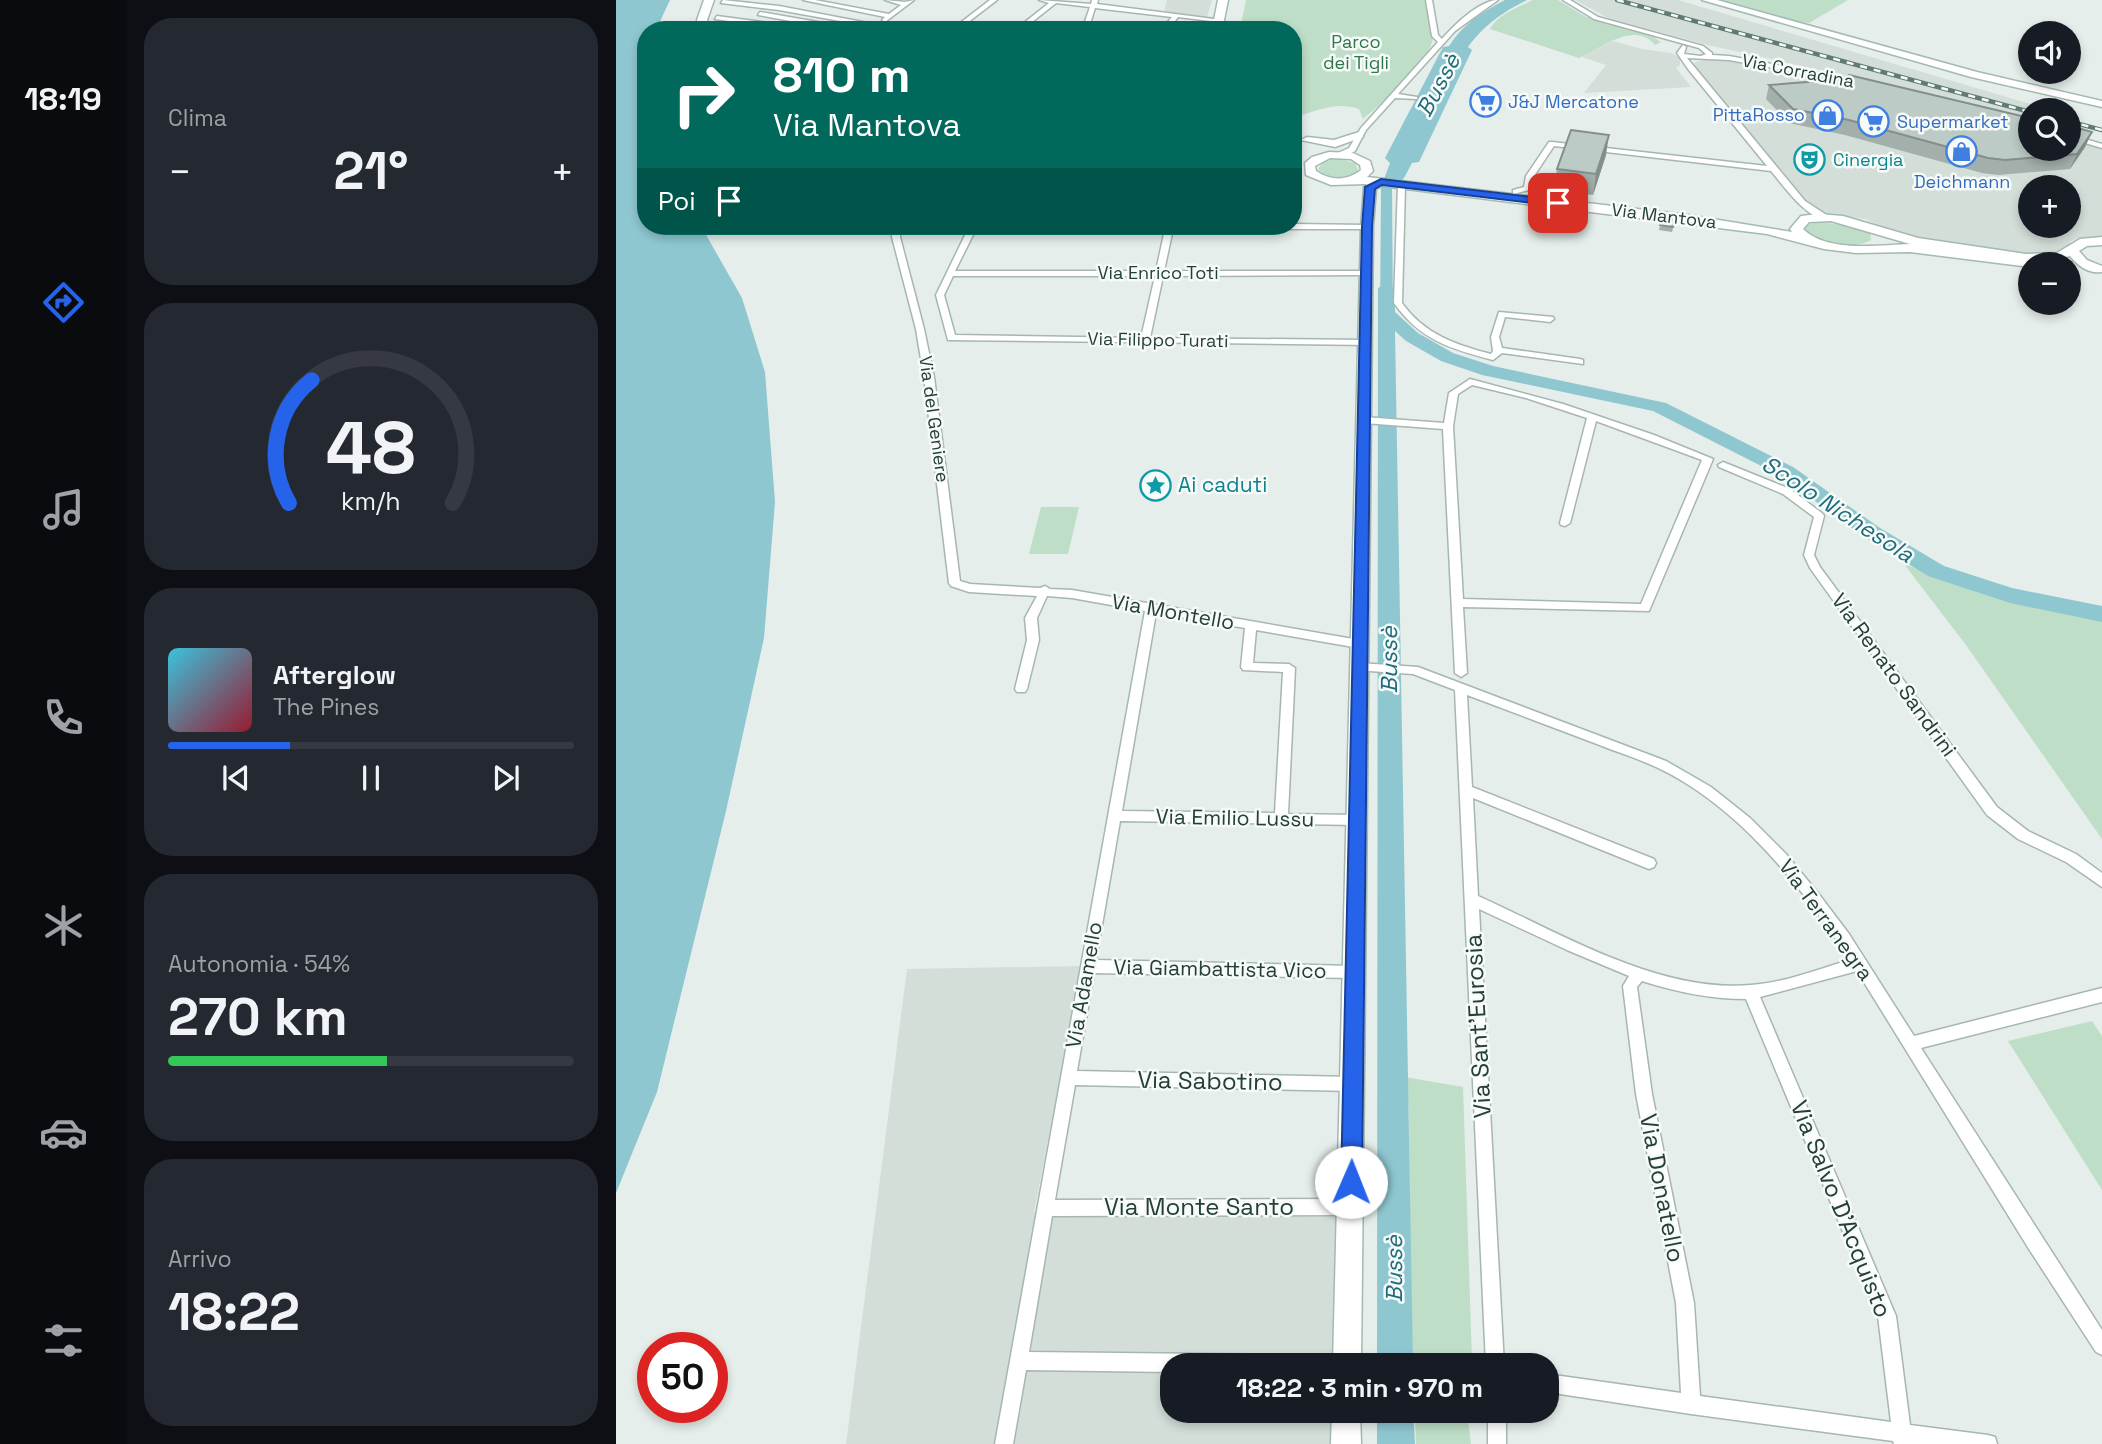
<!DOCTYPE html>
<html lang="it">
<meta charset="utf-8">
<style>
:root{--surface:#171b24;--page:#242831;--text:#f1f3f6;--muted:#9ea1a6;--line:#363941;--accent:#2563eb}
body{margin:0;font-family:"Space Grotesk",sans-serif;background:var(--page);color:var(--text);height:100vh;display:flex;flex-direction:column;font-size:26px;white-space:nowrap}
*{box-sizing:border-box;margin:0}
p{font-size:23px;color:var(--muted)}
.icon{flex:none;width:38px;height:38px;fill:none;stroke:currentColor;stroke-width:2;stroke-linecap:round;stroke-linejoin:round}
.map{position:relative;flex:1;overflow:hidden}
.drawer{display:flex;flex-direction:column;gap:18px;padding:18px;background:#0d0f14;width:490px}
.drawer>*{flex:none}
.banner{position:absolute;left:21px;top:21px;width:665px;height:214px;border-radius:28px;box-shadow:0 4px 10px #0003;background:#00695c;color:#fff;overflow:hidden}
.fabs{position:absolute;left:1402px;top:21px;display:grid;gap:14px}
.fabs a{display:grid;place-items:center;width:63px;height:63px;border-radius:50%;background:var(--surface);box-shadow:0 4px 10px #0003;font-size:35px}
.speed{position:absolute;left:21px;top:1332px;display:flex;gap:14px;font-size:35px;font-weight:700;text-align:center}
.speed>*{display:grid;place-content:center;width:91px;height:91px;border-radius:50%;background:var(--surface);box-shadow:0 4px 10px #0003;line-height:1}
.speed .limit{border:10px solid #d22;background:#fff;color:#111}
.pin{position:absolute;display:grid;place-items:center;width:60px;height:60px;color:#fff;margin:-30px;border-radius:14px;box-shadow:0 4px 10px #0006}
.me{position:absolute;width:77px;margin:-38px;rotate:1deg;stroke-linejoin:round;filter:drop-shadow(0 0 5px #0008)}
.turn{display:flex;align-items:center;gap:24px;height:147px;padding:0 21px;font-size:32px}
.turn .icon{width:91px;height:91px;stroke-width:2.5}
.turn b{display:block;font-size:49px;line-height:60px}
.then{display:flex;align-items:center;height:66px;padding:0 21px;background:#0003;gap:14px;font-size:26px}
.big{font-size:52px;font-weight:800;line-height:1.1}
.drawer .card{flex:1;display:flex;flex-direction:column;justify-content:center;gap:10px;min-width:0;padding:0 24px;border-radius:28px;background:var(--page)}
.drawer .dial{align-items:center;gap:0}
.dial svg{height:182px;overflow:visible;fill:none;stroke:var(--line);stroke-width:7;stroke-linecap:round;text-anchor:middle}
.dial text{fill:var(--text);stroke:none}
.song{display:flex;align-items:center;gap:21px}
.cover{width:84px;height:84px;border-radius:10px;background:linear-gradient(135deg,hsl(190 70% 55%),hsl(350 70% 35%))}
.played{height:7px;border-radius:4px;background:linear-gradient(90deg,var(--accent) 30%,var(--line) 30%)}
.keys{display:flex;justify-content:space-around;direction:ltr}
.heat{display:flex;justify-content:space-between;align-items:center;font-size:38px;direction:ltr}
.charge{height:10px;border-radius:5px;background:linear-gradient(90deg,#34c759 54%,var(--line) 0)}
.trip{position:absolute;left:544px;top:1353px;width:399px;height:70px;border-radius:28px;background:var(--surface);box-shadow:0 4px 10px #0003;font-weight:800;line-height:70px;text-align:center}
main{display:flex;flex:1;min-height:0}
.dock{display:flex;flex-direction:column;width:126px;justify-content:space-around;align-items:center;background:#090b0e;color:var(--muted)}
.dock .icon{width:49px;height:49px}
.dock .active{color:var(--accent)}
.dock b{font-size:32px;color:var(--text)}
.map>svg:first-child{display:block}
.built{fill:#d3ded9;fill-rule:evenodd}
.green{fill:#bedec7}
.water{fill:#8fc7d1}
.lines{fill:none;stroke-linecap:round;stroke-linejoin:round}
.river{fill:#8fc7d1;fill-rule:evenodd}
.street-casing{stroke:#a7b6b1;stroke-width:3}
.secondary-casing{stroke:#a3b9b1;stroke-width:3}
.street{fill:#fff;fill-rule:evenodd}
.secondary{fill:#fff;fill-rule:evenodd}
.rail-casing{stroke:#5f7b73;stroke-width:4.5}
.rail{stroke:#f6faf8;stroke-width:2.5;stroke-dasharray:7;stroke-linecap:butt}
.wall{fill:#a3afaa}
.shaded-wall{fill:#848e8b}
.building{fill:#bdcbc6;stroke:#848e8b;stroke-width:2}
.route{fill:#2563eb;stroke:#184099;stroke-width:2}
.labels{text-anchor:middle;stroke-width:5;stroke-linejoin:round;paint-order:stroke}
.far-park-label{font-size:18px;fill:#2f764a;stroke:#f6faf8}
.far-street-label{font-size:18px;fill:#243f38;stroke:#f6faf8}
.far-shop-label{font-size:18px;fill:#366cbe;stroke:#f6faf8;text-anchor:start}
.far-culture-label{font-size:18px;fill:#0d838f;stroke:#f6faf8;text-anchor:start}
.culture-label{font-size:21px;fill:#0d838f;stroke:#f6faf8;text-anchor:start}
.street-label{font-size:21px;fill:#243f38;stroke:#f6faf8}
.water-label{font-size:23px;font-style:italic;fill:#1f6c7b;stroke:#f6faf8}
.near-street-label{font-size:24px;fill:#243f38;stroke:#f6faf8}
</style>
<main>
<nav class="dock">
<b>18:19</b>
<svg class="icon active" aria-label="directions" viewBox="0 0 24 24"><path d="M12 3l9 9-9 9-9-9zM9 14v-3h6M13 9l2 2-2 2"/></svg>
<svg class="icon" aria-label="music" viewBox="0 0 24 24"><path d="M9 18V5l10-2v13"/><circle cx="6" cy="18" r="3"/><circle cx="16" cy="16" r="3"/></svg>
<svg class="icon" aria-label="phone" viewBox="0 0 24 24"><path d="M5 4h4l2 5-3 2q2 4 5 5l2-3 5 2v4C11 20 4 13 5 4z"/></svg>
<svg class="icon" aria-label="climate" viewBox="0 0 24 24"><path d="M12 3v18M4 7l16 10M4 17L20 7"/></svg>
<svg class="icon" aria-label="car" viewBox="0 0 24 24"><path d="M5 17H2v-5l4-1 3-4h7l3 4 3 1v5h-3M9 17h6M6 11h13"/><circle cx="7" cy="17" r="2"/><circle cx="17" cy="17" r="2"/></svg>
<svg class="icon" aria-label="filters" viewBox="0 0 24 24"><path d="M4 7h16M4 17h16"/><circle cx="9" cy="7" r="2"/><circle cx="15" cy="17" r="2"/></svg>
</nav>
<section class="drawer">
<div class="card"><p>Clima</p>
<div class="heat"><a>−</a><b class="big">21°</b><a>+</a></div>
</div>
<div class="card dial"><svg viewBox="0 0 100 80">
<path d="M14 69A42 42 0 1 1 86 69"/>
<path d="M14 69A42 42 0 0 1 24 15" stroke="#2563eb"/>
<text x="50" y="56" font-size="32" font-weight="700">48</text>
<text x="50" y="72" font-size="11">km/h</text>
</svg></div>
<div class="card">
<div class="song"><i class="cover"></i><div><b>Afterglow</b><p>The Pines</p></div></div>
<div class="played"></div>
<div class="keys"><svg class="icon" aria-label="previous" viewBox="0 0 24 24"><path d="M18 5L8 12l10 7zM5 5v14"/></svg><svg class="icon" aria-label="pause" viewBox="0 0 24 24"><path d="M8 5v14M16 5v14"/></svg><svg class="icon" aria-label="next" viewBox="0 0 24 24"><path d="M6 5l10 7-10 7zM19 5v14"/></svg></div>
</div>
<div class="card"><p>Autonomia · 54%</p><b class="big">270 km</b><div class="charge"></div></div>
<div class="card"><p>Arrivo</p><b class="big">18:22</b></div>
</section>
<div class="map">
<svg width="1486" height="1444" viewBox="0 0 1486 1444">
<rect width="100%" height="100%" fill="#e5eeea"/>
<g class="built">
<path d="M551 0H596L591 17 548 12Z"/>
<path d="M959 0H1062L1435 110H1414V117L1092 45 994 19Z"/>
<path d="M997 41 1026 49 1055 53 1064 58V65L1060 68 1075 87 968 93 990 65 966 57Z"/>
<path d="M1094 58 1238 83 1414 149H1452L1453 138 1486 149V238H1463L1455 241 1449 251 1440 255H1418L1313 242 1278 233 1249 219 1209 214 1194 207 1078 66 1079 62ZM1414 187H1452V226H1414Z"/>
<path d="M466 966 418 1212 723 1217 719 1365H556V1410L718 1411 717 1444H230L291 969Z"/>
</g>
<g class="green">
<path d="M630 0H811C813 11 819 27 817 38 814 60 766 104 747 119L743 109C720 101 700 111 677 118V30H624Z"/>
<path d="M917 0H942L970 17 1036 36 1045 42 1039 45C1017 20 986 49 963 58L874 29C881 15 903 7 917 0Z"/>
<path d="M1096 0H1232L1193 23 1158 18Z"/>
<path d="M722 159 739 163 742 170C731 180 712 180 702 169L708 161Z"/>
<path d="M1201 222 1239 226 1254 233 1255 240C1239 250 1203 244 1189 231L1191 225Z"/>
<path d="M425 507H463L452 554H413Z"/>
<path d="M1288 564 1392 602 1486 621V839L1350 645Z"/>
<path d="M1476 1021 1486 1036V1190L1392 1041Z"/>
<path d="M789 1077 847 1087 856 1361 794 1356 792 1352 794 1318 793 1111Z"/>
<path d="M799 1411H851L855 1444H800Z"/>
</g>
<g class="water">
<path d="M0 0H54L40 30H30V59L21 81 24 108 30 130V226H85L126 298 149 372 159 502 148 638 110 811 41 1092 0 1193Z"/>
<path d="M889 0H911C887 12 869 24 852 47L856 50 803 162 796 163 788 178 776 187 777 319H764L765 187 774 163 769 158 827 47 833 46C847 24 866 12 889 0Z"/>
</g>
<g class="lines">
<g class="river">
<path d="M770 283 778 288 779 312 802 333 837 353 877 366 1050 403 1177 467 1264 528 1328 566 1396 588 1486 606V622L1394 603 1312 576 1250 538 1163 475 1037 411 866 375 825 361 790 341 779 331 797 1365H761L762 288Z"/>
<path d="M761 1410H797L799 1444H761Z"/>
</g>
<defs>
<g id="street">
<path d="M107 0 163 6 289 30H274L163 10 105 3Z"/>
<path d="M187 0H199L273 14 285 5 269 0 289 2 298 0 269 22 266 20 269 17Z"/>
<path d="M374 0H381L342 30H335Z"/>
<path d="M423 0 475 4 476 0H482L481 4 606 20 603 22 562 17 552 30H545L556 17 479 8 472 30H466L474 7 440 3 406 30H399L433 3Z"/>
<path d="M810 0H816L822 35 826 39C838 25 864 0 882 0L839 31 782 94 801 97V99L779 98 750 130 739 151 728 157H722V153L733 148 745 128 822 42 816 36Z"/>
<path d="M947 0H954L982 17 1087 46 1096 53V55L1113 56 1246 81V83L1244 84 1113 60 1071 58 1189 201 1212 216V220C1190 219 1168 186 1155 171L938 146 918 176 917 181 920 190 930 194V198H924L913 190 897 194V190L908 187 910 176 933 142H936L1151 166 1072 69 1061 53 1067 45 1070 47 1068 54 1085 56 1090 54 1083 48 978 19Z"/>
<path d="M144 12 213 24 216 26 213 28 142 15Z"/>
<path d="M101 16 190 28 193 30H174L99 19Z"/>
<path d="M1452 134 1486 144V148L1452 138Z"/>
<path d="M782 183 789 185 786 303C808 334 840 345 875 354L877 351 875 337 883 312 937 317 938 319 934 322 889 317 883 337 886 348 964 359 967 360V364L886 353 877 360C835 349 804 340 778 303Z"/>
<path d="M677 224 751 225 755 227 751 229H557L548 271H751L755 273 751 275 547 276 534 338 750 340 754 343 753 345 332 340 320 295 352 229 285 228 284 237 308 329 318 377 344 581 354 584 424 588 429 586 434 589 456 590 743 640 749 644 743 648 640 630 637 663 673 664 679 668 672 814 740 815 745 816 747 820 745 824 740 825 504 821 480 960 737 966 742 967 744 972 742 977 737 978 478 973 461 1071 736 1077 741 1079 744 1084 741 1089 736 1091 459 1085 439 1200 735 1199 741 1201 743 1207 741 1213 735 1215 436 1216 413 1352 752 1356 758 1359 761 1365H556V1372L410 1370 397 1444H379L529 611 456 598 431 596 421 618 423 640 411 689 409 692H401L399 689 411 640 409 618 421 596 353 592 335 586 333 583 308 377 300 329 276 237V226ZM360 229H549L540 271H339ZM337 276H539L525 338 339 335 328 295ZM540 613 629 628 625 667 627 670 667 672 659 813 506 811Z"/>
<path d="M854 379 947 404 1038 435 1097 459 1033 611 847 607 851 673 845 677 839 673 827 429 748 423 743 420 748 417 828 423 833 393ZM856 385 910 398 971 418 944 523 945 525 949 526 954 523 980 421 1086 460 1025 604 847 599 837 426 842 394Z"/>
<path d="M1107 462 1174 489 1207 514 1208 516 1198 555 1204 567 1381 807 1412 831 1460 854 1486 873V887L1450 862 1402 839 1371 815 1194 568 1188 555 1198 517 1167 494 1103 467 1102 465Z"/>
<path d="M743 663 802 667 1050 761 1095 787 1134 818 1170 854 1202 893 1233 934 1298 1036 1486 988V1002L1305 1048 1486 1330V1355L1480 1352 1413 1249 1241 971 1144 997 1280 1316 1294 1425 1372 1435 1379 1437 1381 1444H1278L1277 1441 1075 1414 931 1392V1374L1065 1393 1060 1303 1020 1094 1007 986 1013 976 951 950 863 909 888 1365H870L839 690 797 674 739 670 737 667ZM851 695C894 711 938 728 981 744 1000 752 1021 758 1040 767 1122 805 1186 887 1234 960 1202 969 1168 983 1135 985 1042 993 945 933 862 896L857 798 1028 867 1033 869 1038 867 1040 863 1038 859 856 787ZM1026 981C1061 992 1094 999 1130 999L1262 1316 1275 1422 1084 1396 1078 1303 1036 1094 1021 987Z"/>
<rect x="872" y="1410" width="18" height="34"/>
</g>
<g id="secondary">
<path d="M88 0H98L91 20 93 30H83L81 20Z"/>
<path d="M602 0H612L606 30H596Z"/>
<path d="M1086 0H1101L1361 72 1486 101V107L1355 77Z"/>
<path d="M743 132 747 133V137L719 147 685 140 691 137 718 140Z"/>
<path d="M713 152 737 153 754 161 757 171 751 177 1072 215 1176 232 1174 229 1185 216 1202 214 1227 216 1302 238 1410 254 1441 253 1464 239 1486 237V245L1471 246 1463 251 1471 260 1486 266V272C1473 274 1462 266 1454 256L1428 262 1429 264H1414V267L1294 252 1240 253 1208 249 1151 234 766 186 760 189 757 227 745 1365H717L745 227 748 187 751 184 715 185 690 175 689 163 696 157ZM714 158 735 159 744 165 745 170C731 181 715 181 700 171L699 166ZM1215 221 1294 244C1262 245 1212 253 1187 229L1193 222Z"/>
<path d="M716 1410H744L745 1444H715Z"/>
</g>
</defs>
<use href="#street" class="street-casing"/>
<use href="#secondary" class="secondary-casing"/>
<use href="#street" class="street"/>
<use href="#secondary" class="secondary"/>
<defs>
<g id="rail">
<path d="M1001 0 1414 112"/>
<path d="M1452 121 1486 130"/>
</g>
</defs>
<use href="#rail" class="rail-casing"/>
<use href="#rail" class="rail"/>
</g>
<g class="wall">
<path d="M1153 85 1414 118 1476 132 1469 147 1454 169 1382 175 1366 173 1229 135 1173 123 1150 99Z"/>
<path d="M990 155 977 195 938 190 941 169Z"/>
<path d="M1046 218 1059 220 1056 232 1043 230Z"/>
</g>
<g class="shaded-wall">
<path d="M1476 132 1469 147 1454 169 1461 154Z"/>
<path d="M993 135 990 155 977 195 980 174Z"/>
</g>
<g class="building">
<path d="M1233 75 1414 118V149H1452V125L1476 132 1461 154 1389 160 1372 158 1233 120 1177 109 1153 85 1230 79Z"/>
<path d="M955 130 993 135 980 174 941 169Z"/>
<path d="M1046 218 1059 220 1057 227 1044 225Z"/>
</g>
<path class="route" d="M765 179 942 200 947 203 942 206 766 185 759 189 756 227 746 1182 743 1190 735 1193 728 1190 725 1182 746 227 749 187Z"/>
<defs>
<symbol id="supermarket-ring" viewBox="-11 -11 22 22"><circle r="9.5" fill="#f6faf8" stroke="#3f7fe0" stroke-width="1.5"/><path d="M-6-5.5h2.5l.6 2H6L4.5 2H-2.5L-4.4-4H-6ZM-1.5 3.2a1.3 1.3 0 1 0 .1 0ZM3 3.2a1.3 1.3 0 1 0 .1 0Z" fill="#3f7fe0"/></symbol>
<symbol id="shop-ring" viewBox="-11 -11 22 22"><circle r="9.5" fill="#f6faf8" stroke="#3f7fe0" stroke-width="1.5"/><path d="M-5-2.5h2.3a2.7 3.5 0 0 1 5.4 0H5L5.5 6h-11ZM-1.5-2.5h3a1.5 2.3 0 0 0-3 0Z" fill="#3f7fe0"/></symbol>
<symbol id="theatre-ring" viewBox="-11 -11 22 22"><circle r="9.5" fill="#f6faf8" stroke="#0f9aa8" stroke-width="1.5"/><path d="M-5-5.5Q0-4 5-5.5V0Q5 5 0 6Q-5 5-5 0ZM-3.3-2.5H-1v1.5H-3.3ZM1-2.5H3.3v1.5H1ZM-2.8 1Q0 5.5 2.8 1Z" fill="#0f9aa8"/></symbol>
<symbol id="sight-ring" viewBox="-11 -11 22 22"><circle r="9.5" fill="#f6faf8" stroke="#0f9aa8" stroke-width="1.5"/><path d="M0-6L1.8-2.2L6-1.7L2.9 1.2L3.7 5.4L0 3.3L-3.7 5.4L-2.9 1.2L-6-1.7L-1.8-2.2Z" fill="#0f9aa8"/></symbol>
</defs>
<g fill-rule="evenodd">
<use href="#supermarket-ring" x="852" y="84" width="35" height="35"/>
<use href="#shop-ring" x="1194" y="98" width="35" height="35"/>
<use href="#supermarket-ring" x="1240" y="104" width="35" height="35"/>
<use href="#shop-ring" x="1328" y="134" width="35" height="35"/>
<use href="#theatre-ring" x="1176" y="142" width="35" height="35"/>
<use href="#sight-ring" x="522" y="468" width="35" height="35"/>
</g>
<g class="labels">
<g class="far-park-label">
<text x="740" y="48">Parco<tspan x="740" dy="21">dei Tigli</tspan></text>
</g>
<g class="far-street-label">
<text transform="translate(1182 71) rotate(11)" y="6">Via Corradina</text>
<text transform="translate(1048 216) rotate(7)" y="6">Via Mantova</text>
<text x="542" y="279">Via Enrico Toti</text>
<text transform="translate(542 340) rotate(1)" y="6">Via Filippo Turati</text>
<text transform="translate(318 419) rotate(82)" y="6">Via del Geniere</text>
</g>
<g class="far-shop-label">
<text x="892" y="108">J&amp;J Mercatone</text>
<text x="1189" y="121" text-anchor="end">PittaRosso</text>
<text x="1281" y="128">Supermarket</text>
<text x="1346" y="188" text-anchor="middle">Deichmann</text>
</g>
<g class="far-culture-label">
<text x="1217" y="166">Cinergia</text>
</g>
<g class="culture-label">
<text x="562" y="492">Ai caduti</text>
</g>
<g class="street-label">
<text transform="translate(557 612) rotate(10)" y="7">Via Montello</text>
<text transform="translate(1278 675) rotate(54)" y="7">Via Renato Sandrini</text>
<text transform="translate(619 818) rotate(1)" y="7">Via Emilio Lussu</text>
<text transform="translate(1210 920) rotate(54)" y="7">Via Terranegra</text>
<text transform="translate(604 969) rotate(1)" y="7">Via Giambattista Vico</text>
<text transform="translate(468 985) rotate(-80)" y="7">Via Adamello</text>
</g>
<g class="water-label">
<text transform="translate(822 85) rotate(-62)" y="8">Bussè</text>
<text transform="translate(1222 509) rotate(33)" y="8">Scolo Nichesola</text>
<text transform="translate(773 660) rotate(-90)" y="8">Bussè</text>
<text transform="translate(778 1269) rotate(-90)" y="8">Bussè</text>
</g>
<g class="near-street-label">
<text transform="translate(862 1026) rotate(-93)" y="8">Via Sant'Eurosia</text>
<text transform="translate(594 1081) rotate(1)" y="8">Via Sabotino</text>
<text transform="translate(1046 1188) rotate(79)" y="8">Via Donatello</text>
<text x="583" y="1215">Via Monte Santo</text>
<text transform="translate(1225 1209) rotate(68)" y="8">Via Salvo D'Acquisto</text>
</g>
</g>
</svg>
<div class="fabs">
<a><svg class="icon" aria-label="sound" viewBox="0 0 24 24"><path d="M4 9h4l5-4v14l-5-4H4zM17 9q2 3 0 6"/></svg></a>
<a><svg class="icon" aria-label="search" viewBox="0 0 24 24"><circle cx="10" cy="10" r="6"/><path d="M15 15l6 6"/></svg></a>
<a>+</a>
<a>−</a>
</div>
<div class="speed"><div class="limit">50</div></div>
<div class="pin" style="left:942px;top:203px;background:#d93025"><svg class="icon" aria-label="arrive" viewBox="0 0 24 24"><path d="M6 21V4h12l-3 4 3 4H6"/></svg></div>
<svg class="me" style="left:735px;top:1182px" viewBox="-20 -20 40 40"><circle r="19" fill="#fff"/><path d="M0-13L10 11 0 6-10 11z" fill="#2563eb"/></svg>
<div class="trip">18:22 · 3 min · 970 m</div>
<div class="banner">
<div class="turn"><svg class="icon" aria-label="right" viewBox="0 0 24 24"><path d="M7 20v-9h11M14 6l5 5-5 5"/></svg><div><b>810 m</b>Via Mantova</div></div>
<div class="then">Poi<svg class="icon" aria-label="arrive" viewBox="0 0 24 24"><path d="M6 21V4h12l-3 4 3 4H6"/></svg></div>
</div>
</div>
</main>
